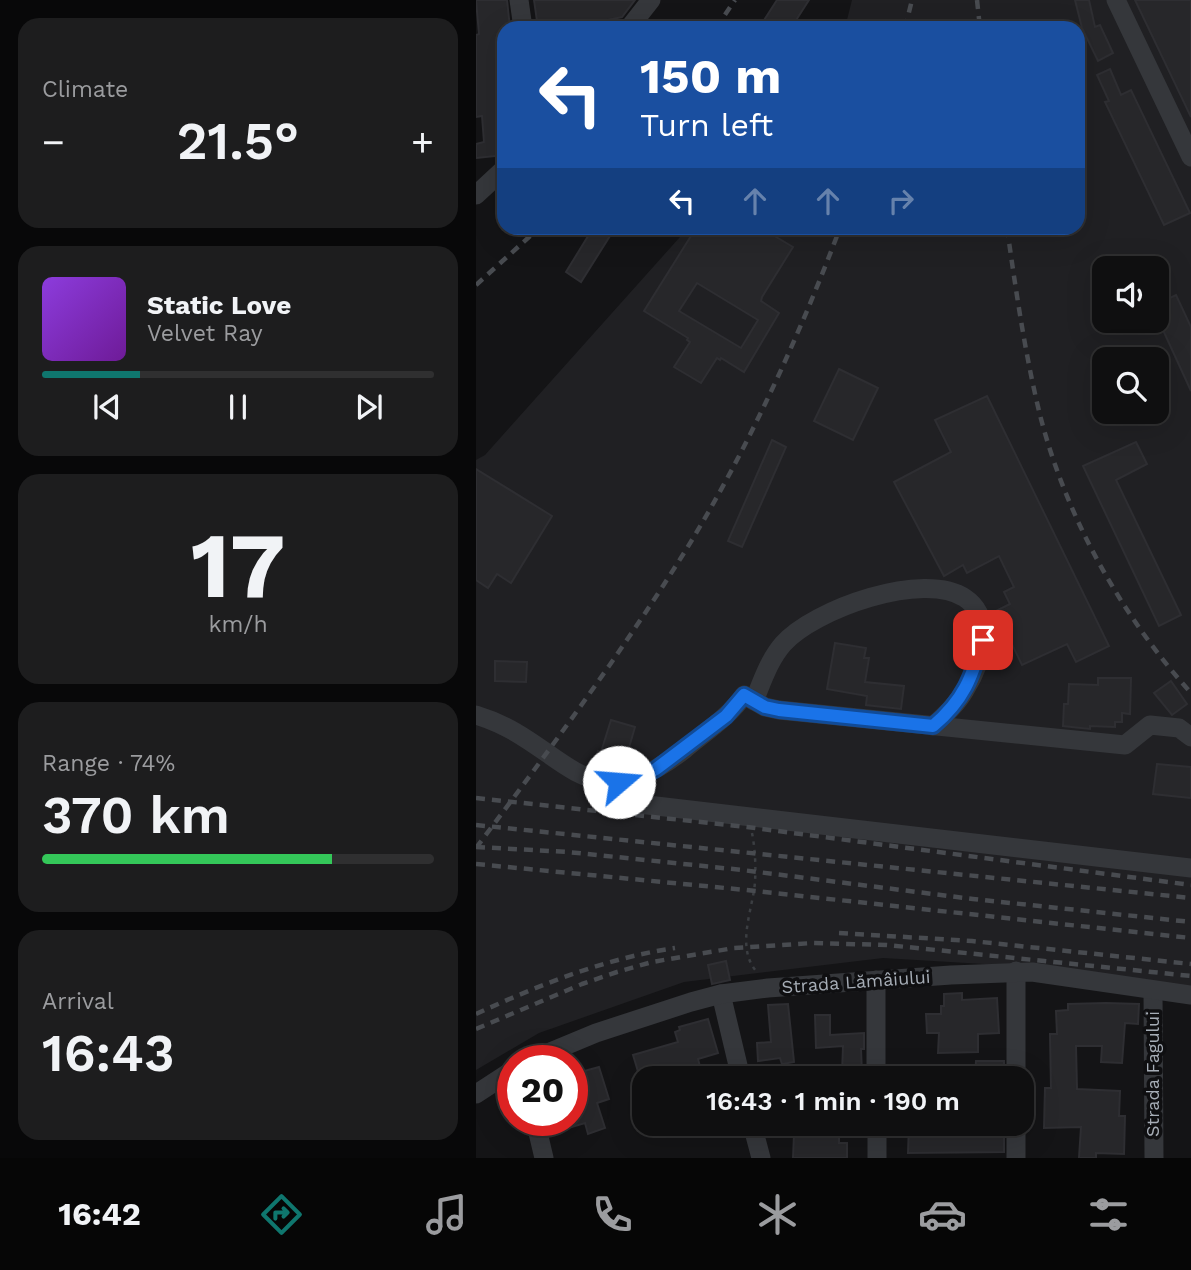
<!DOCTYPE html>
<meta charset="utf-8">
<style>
:root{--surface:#0f0f10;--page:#1d1d1e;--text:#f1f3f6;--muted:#9b9c9f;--line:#2f2f30;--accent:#0f766e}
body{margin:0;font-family:"Work Sans",sans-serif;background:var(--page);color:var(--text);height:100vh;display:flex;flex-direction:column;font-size:26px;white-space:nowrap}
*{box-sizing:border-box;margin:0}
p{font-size:23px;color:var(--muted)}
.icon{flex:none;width:38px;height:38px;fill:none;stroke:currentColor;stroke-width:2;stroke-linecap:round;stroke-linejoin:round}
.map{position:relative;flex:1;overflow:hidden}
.drawer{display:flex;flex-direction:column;gap:18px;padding:18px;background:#080809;width:476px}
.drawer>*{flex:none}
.hud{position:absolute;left:21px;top:21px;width:588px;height:214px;border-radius:21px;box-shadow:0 7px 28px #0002,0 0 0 2px var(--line);background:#1a4fa0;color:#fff;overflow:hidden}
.fabs{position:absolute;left:616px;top:256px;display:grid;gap:14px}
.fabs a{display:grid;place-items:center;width:77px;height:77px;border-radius:14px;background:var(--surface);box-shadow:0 7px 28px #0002,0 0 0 2px var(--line);font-size:35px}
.speed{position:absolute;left:21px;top:1045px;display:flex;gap:14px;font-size:35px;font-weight:700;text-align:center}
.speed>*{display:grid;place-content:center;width:91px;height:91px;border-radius:50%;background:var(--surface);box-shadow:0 7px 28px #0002,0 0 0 2px var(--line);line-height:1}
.speed .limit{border:10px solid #d22;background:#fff;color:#111}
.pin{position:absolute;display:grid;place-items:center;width:60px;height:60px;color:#fff;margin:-30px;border-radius:14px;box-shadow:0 4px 10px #0006}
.me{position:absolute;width:77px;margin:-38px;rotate:72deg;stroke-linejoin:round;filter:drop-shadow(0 0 5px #0008)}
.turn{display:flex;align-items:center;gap:24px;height:147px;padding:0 28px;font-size:32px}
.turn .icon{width:91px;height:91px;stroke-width:2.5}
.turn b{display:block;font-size:49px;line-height:60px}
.lanes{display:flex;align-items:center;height:66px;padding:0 28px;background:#0003;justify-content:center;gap:35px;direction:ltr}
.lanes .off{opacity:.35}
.big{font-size:52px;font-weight:600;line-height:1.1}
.drawer .tile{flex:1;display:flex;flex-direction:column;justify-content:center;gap:10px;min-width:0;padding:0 24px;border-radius:21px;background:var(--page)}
.drawer .dial{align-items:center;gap:0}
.dial b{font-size:91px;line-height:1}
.song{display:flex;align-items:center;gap:21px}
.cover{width:84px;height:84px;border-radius:10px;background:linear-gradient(135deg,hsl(270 70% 55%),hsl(280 70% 35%))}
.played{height:7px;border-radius:4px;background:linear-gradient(90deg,var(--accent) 25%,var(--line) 25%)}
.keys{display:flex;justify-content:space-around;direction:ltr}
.heat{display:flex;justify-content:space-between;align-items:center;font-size:38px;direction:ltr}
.charge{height:10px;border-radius:5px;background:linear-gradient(90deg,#34c759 74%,var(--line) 0)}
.trip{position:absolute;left:156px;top:1066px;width:402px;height:70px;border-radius:21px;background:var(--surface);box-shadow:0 7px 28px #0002,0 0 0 2px var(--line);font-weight:600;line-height:70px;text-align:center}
.tabs{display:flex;height:112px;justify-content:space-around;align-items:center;background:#060606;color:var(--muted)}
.tabs .icon{width:49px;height:49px}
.tabs .selected{color:var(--accent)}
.tabs b{font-size:32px;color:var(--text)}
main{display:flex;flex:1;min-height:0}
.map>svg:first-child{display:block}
.built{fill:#202023;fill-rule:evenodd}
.building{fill:#27272a;stroke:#2e2e32;stroke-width:2;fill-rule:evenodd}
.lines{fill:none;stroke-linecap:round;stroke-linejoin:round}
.path{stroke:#3b3e42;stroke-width:2.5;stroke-dasharray:3.5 5;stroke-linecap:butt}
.minor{stroke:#35373b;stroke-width:19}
.rail{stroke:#484b50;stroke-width:4.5;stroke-dasharray:9 7;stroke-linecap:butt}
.route-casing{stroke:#114b97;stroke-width:18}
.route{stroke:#1a73e8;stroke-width:12}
.labels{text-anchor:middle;stroke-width:7;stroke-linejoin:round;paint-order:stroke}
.street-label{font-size:18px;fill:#a6adb6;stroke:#0f0f11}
</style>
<main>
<section class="drawer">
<div class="tile"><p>Climate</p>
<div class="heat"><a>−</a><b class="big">21.5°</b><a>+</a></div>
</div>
<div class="tile">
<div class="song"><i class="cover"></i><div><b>Static Love</b><p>Velvet Ray</p></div></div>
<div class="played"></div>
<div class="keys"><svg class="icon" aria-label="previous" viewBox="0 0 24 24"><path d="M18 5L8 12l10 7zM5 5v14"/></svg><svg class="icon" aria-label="pause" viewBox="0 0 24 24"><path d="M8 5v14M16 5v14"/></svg><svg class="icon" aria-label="next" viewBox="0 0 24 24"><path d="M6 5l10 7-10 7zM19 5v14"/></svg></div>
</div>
<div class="tile dial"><b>17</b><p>km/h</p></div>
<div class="tile"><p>Range · 74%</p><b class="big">370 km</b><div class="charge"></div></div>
<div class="tile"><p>Arrival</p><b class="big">16:43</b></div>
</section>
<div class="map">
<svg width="715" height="1158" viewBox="0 0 715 1158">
<rect width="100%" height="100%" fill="#141416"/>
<path class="built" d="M376 0H715V987L541 966 407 958 208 982 63 1033 0 1070V460L9 455 212 228H602V28H369ZM628 268H681V320H628ZM628 359H681V411H628Z"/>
<g class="building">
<path d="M0 0H31L34 28H28V155L0 158V144L8 142 6 116 0 117V35L3 34Z"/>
<path d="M58 0H159L146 17 127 21 129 28H62Z"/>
<path d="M301 0H333L315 28H283Z"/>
<path d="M599 0H613L619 27 624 25 637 53 622 61 606 28Z"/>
<path d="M659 0H715V117Z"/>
<path d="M634 69 645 95 655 90 714 213 688 225 629 102 633 101 621 75Z"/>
<path d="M117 228H139L105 282 90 272Z"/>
<path d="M220 228H285L317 247 286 297 285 301 303 313 268 372 245 358 244 360 241 358 225 383 198 367 214 342 211 340 212 338 168 311ZM221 283 282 320 265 348 203 311Z"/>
<path d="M700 295 715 327V391L681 317V304Z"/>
<path d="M363 369 402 388 377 440 338 421Z"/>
<path d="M511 396 633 646 600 662 591 644 546 665 520 611 534 604 528 592 538 587 523 556 491 573 487 565 468 576 418 482 475 452 459 420Z"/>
<path d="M296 440 310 447 266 547 252 541Z"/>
<path d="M660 442 671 464 640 480 705 615 683 626 607 466Z"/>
<path d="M0 469 76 516 35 583 21 574 12 588 0 580Z"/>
<path d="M359 643 390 648 388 658H393L389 682 428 686 425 709 390 705 391 696 351 689Z"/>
<path d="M19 661 51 662 50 682 19 681Z"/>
<path d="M622 678H655L654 714 646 713V722H639V727L614 726V729L587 726 588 704H592L593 684 622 685Z"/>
<path d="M695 681 711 704 696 715 678 693Z"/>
<path d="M135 720 159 727 147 768 145 769 125 768 118 766 122 751 125 752Z"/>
<path d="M681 764 715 767V798L677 794Z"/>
<path d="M250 961 254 980 236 984 232 965Z"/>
<path d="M486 993V1000L521 998 523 1033 502 1034V1052L462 1053 463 1033H451L450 1014H465V1006H468V994Z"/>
<path d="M630 1003 663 1004 662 1024 649 1023 646 1063 625 1062 626 1046H600L601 1089 644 1091 643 1116H649L648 1154 620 1153V1158H603L605 1127 568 1128 569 1088H575L574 1034H581L580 1011 592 1010V1004Z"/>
<path d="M312 1004 318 1062 306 1064 304 1058 282 1061 281 1043 295 1042 292 1005Z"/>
<path d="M339 1015H354V1035L388 1033V1049H385L386 1073 366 1074 367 1046 340 1048Z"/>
<path d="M232 1019 242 1053 222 1059 227 1078H164L157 1055 202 1042 199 1032 204 1030 203 1027Z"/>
<path d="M500 1061H528V1078H499Z"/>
<path d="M123 1067 133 1099 121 1103 129 1128 112 1134 109 1123 96 1127V1090L105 1087 101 1073Z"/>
<path d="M342 1124H363V1143H371V1158H317L318 1135 342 1133Z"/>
<path d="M433 1124H528V1152L432 1153Z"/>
</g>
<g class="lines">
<path class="path" d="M276 833C279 848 280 866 279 882 277 909 259 948 281 972"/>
<g class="minor">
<path d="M43 0 47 28"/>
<path d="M640 0 715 157"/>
<path d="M153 28 175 0"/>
<path d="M0 195 28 169"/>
<path d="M278 701C286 682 293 660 307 644 338 609 448 570 489 598 519 618 505 665 489 690 481 704 469 715 457 726"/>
<path d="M0 715C90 742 108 829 209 749 229 732 253 717 268 695L289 707 303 710 649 745 674 725 703 728 715 737"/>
<path d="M135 783 163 804 715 868"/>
<path d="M540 971V1078"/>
<path d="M400 980V1078"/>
<path d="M677 990 678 1158"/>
<path d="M245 994 265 1078"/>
<path d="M55 1060 120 1033 215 1002 245 994 292 988 475 975 556 972 715 995"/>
<path d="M0 1094 37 1070"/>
<path d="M59 1120 68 1158"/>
<path d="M276 1124 285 1158"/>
<path d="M401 1124V1158"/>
<path d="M540 1124V1158"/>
</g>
<g class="rail">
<path d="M501 0 504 28"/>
<path d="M240 28 259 0"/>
<path d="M429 28 436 0"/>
<path d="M531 228C540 291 549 354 564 415 590 517 645 615 715 693"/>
<path d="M0 285 63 228"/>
<path d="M0 798 271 827 715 885"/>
<path d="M0 825 715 898"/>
<path d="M0 847 92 852 266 870 497 899 715 922"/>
<path d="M0 848C72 752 144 655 208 553 270 453 323 337 364 228"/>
<path d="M0 864 270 890 715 938"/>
<path d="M363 933 496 941 715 964"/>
<path d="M0 1014C63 985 130 958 199 948"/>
<path d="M0 1029 106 984 141 972 176 962 258 948 337 943 411 945 715 976"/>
</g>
</g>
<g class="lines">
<defs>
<path id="route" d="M143 782 167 776 180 769 250 716 268 695 289 707 303 710 457 726C488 700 496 677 507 640"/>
</defs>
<use href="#route" class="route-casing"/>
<use href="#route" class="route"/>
</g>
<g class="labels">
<g class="street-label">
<text transform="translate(380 982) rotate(-4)" y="6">Strada Lămâiului</text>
<text transform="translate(677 1074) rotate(-90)" y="6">Strada Fagului</text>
</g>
</g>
</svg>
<div class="fabs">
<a><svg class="icon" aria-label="sound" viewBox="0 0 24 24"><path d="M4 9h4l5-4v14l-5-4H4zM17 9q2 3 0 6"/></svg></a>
<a><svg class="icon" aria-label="search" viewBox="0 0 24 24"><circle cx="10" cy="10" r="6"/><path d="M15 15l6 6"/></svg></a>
</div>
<div class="speed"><div class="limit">20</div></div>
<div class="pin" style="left:507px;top:640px;background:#d93025"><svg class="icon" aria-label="arrive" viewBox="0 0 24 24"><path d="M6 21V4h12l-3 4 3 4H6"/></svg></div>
<svg class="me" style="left:143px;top:782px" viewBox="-20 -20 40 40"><circle r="19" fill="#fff"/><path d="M0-13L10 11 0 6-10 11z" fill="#1a73e8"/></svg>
<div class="trip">16:43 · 1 min · 190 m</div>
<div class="hud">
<div class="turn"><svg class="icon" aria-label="left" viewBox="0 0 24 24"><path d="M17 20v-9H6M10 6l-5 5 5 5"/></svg><div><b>150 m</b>Turn left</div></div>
<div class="lanes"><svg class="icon" aria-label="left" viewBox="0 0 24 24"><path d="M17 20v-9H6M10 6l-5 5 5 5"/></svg><svg class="icon off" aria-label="ahead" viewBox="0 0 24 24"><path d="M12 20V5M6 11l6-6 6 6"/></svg><svg class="icon off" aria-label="ahead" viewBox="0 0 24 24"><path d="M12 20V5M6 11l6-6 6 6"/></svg><svg class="icon off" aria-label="right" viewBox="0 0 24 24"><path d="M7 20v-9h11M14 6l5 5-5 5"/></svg></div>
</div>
</div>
</main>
<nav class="tabs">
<b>16:42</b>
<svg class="icon selected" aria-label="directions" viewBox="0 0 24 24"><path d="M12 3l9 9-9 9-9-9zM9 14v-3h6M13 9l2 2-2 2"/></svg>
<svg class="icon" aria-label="music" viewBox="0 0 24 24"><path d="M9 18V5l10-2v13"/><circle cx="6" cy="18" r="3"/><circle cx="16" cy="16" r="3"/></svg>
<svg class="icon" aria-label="phone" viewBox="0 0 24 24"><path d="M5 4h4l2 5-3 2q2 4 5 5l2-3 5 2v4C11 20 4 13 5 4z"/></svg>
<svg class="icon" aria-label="climate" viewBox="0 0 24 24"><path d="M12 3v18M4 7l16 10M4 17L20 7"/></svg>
<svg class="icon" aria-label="car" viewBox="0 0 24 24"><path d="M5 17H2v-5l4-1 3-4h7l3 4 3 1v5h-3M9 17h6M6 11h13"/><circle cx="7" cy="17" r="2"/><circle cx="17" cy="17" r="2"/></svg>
<svg class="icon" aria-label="filters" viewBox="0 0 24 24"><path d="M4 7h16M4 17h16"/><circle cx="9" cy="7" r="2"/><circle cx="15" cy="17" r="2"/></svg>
</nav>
